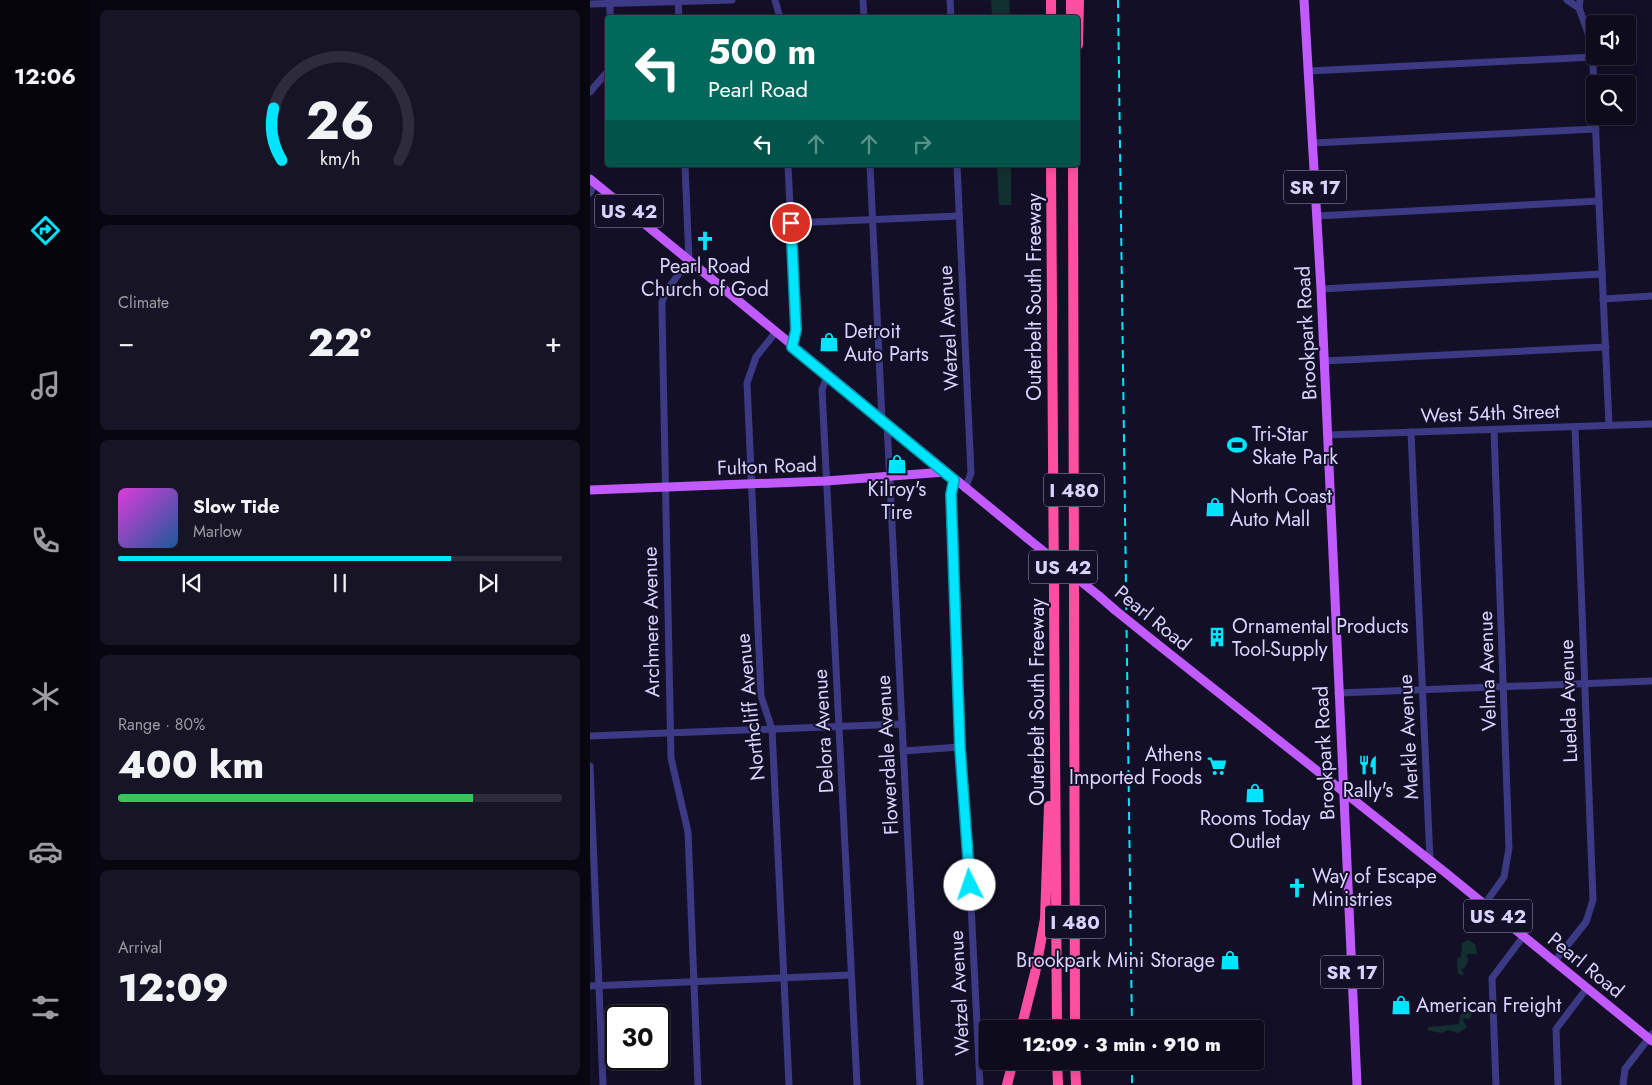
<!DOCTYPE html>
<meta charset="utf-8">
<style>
:root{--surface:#0e0b1c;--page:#171425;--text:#f1f3f6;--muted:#9b9ba3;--line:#2e2b3b;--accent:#00e5ff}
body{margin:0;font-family:Jost,sans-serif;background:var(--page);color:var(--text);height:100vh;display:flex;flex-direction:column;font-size:19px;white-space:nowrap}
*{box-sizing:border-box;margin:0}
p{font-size:16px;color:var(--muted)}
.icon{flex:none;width:28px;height:28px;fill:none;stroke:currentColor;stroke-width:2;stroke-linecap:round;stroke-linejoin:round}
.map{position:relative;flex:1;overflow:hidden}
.side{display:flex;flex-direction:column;gap:10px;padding:10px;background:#08060f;width:500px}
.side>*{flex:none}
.top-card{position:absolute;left:15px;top:15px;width:475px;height:152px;border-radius:5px;box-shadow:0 2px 12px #0003,0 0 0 1px var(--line);background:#00695c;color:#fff;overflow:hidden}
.fabs{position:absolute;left:996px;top:15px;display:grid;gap:10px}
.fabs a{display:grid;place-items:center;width:50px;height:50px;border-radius:5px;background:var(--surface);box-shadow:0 2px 12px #0003,0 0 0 1px var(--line);font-size:25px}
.speed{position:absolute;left:15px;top:1005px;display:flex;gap:10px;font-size:25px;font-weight:700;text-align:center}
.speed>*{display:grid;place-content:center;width:65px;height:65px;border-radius:50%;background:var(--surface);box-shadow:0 2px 12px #0003,0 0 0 1px var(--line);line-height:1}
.speed .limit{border:2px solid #111;border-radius:8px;background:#fff;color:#111}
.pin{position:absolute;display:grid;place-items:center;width:42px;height:42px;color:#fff;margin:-21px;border:2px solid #fff;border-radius:50%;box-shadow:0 1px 5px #0007}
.me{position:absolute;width:55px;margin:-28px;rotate:356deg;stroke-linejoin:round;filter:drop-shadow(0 0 4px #0008)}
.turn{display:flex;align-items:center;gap:18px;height:105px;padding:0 20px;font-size:22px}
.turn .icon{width:65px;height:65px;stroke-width:2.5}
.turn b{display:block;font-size:35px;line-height:42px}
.lanes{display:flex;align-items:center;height:48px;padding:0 20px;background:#0003;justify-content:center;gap:25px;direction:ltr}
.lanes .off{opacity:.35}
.big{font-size:38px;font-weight:800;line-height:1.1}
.side .tile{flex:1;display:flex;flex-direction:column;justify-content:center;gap:8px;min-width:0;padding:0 18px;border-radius:8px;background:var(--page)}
.side .dial{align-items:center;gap:0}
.dial svg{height:130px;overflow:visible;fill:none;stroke:var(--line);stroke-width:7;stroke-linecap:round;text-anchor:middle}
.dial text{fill:var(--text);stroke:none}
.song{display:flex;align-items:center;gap:15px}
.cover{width:60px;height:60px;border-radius:8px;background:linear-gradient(135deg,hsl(300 70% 55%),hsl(210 70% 35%))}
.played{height:5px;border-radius:2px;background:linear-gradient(90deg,var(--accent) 75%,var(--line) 75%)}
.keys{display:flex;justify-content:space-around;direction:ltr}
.heat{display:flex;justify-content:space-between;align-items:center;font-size:28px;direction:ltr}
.charge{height:8px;border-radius:4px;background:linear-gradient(90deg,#34c759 80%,var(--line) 0)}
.trip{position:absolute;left:389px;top:1020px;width:285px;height:50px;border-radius:5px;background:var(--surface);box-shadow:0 2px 12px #0003,0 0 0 1px var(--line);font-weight:800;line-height:50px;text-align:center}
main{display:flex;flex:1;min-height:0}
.dock{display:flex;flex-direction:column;width:90px;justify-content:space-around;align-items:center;background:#06040b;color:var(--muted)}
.dock .icon{width:35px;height:35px}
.dock .selected{color:var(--accent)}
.dock b{font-size:22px;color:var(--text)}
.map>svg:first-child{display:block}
.green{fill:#12302f}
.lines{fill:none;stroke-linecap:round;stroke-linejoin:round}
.minor{stroke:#3d3a85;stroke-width:7}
.major{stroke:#c25bff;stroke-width:9}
.highway{stroke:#ff4fa3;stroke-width:10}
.rail{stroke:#00e5ff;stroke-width:2;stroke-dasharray:8 6;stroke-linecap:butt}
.major-bridge{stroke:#c25bff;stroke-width:9}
.route-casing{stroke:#0095a6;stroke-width:12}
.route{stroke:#00e5ff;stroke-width:9}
.labels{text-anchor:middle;stroke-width:4;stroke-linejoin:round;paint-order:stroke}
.shield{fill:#130f26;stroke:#9e99be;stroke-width:1}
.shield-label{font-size:19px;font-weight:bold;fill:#d9d4ff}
.poi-label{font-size:20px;fill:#d9d4ff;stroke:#130f26;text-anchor:start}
.street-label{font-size:20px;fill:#d9d4ff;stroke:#130f26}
</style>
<main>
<nav class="dock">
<b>12:06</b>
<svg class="icon selected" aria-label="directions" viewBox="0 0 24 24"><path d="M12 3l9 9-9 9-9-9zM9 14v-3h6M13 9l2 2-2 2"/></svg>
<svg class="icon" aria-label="music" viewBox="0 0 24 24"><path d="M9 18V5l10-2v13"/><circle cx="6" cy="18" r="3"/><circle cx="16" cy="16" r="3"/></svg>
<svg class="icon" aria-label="phone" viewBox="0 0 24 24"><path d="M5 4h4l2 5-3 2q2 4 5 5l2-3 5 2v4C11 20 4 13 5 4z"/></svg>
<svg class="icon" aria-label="climate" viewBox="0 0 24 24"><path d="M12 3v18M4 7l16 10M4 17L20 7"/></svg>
<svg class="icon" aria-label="car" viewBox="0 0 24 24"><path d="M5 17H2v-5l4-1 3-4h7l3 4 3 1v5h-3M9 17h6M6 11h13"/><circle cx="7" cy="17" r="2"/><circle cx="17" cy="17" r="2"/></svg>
<svg class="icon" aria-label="filters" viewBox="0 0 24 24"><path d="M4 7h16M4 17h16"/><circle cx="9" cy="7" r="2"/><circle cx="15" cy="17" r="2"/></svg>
</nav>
<section class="side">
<div class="tile dial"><svg viewBox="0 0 100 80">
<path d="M14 69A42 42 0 1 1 86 69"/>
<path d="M14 69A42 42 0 0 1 9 37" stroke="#00e5ff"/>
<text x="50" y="56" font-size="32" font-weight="700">26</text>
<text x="50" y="72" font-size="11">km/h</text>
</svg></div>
<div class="tile"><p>Climate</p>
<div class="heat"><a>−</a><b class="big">22°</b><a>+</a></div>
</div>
<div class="tile">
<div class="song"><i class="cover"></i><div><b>Slow Tide</b><p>Marlow</p></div></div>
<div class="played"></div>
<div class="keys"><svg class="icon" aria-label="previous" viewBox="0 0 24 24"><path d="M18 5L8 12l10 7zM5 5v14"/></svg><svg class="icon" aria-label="pause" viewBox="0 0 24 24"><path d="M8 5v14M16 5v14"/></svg><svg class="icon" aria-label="next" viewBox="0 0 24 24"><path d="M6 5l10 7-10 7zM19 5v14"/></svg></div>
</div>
<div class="tile"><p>Range · 80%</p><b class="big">400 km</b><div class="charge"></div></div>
<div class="tile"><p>Arrival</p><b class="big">12:09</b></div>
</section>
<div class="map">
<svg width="1062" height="1085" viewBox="0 0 1062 1085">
<rect width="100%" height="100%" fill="#130f26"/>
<g class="green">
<path d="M401 0H419L420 17H402Z"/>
<path d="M407 165H421V205H409Z"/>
<path d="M878 940 885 944 887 954H878L876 956 879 959 874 969 871 968 874 975 868 974 867 958 871 957 872 943Z"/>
<path d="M876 1009 882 1012 880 1019 874 1018 873 1021 877 1027 868 1033 858 1030 851 1033 837 1030 839 1027 869 1024 870 1016Z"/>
</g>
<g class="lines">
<g class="minor">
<path d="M20 0V18"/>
<path d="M88 0 89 18"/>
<path d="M185 0 190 18"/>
<path d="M273 0 274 18"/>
<path d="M360 0 361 18"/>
<path d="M977 0 989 8"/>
<path d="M990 0 989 8 1002 44 1005 108"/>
<path d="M0 4 142 0"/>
<path d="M719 71 1003 57"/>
<path d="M0 92 18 71"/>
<path d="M1005 116 1019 425"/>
<path d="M723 143 1006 129"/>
<path d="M95 165 99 260 77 290 72 302V313L81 758 98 832 108 1085"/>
<path d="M198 165 206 331 202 347"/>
<path d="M280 165 292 420"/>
<path d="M367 165 381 473 375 489"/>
<path d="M0 193 5 183"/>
<path d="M727 216 1009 201"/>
<path d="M201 223 369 216"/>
<path d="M731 289 1012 274"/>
<path d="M1013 299 1062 296"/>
<path d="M185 333 166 357 157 383 171 696 182 729 199 1085"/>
<path d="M734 361 1016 347"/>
<path d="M237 376 232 390 267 1085"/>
<path d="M297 424 330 1085"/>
<path d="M821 432 840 860"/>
<path d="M738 435 1062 424"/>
<path d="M365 481 361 494 370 747 381 904 390 1085"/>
<path d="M748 693 1062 681"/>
<path d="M0 736 312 724"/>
<path d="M313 751 370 747"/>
<path d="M0 766 13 1085"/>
<path d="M894 905 914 877 919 848 904 430"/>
<path d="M965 961 996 922 1003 900 985 427"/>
<path d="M0 986 261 975"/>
<path d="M906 1085 902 978 933 937"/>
<path d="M968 1085 966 1029 997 988"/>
<path d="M1033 1085 1035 1069 1062 1034"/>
</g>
<g class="major">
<path d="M714 0 731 289 767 1085"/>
<path d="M0 179 437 538"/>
<path d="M0 490 236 481 355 472"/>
<path d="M509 596 525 610"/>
<path d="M566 643 856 873 1062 1041"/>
</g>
<g class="highway">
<path d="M461 0V18"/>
<path d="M481 0V18"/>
<path d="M488 45 489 0"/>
<path d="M461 165 467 1029"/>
<path d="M483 165 485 1029"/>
<path d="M431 1029 445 973 455 919 459 806"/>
<path d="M467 1061 468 1085"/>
<path d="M485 1061 486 1085"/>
<path d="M417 1085 423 1061"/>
</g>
<g class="rail">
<path d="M528 0 542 1029"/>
<path d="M542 1061V1085"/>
</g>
<g class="major-bridge">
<path d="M437 538 509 596"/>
<path d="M525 610 566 643"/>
</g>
</g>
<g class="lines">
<defs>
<path id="route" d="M201 223 206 330 202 347 364 480 361 494 370 748 380 885"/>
</defs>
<use href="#route" class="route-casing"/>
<use href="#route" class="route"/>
</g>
<defs>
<symbol id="church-bare" viewBox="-9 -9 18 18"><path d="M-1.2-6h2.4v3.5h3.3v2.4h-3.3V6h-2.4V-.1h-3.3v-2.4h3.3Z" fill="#00e5ff" stroke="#130f26" stroke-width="2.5" paint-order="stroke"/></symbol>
<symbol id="shop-bare" viewBox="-9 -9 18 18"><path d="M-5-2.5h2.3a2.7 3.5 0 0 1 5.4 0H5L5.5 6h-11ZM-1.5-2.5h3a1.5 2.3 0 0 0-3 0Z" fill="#00e5ff" stroke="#130f26" stroke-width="2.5" paint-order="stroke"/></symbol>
<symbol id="stadium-bare" viewBox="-9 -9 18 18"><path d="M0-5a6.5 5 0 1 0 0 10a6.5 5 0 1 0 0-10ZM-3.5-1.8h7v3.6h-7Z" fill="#00e5ff" stroke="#130f26" stroke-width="2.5" paint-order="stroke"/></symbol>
<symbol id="building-bare" viewBox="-9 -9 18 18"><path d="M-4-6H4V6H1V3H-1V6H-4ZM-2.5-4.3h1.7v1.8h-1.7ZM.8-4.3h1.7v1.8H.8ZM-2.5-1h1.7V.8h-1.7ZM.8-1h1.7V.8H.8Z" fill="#00e5ff" stroke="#130f26" stroke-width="2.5" paint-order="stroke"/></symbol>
<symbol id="restaurant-bare" viewBox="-9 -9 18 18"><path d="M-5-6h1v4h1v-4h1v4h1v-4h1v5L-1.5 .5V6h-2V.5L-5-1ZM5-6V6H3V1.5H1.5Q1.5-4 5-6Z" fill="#00e5ff" stroke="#130f26" stroke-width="2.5" paint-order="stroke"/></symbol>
<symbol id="supermarket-bare" viewBox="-9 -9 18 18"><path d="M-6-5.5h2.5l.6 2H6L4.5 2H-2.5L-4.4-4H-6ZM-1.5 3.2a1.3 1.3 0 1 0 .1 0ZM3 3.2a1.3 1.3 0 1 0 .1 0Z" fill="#00e5ff" stroke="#130f26" stroke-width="2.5" paint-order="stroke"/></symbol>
</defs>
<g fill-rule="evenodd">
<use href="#church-bare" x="101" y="227" width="28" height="28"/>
<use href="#shop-bare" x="225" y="328" width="28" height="28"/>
<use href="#stadium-bare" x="633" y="431" width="28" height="28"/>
<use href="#shop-bare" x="293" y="450" width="28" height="28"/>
<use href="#shop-bare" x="611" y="493" width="28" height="28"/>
<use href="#building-bare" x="613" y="623" width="28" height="28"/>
<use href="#restaurant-bare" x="764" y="751" width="28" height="28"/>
<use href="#supermarket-bare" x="613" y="752" width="28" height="28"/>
<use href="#shop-bare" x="651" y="779" width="28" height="28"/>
<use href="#church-bare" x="693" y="874" width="28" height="28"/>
<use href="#shop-bare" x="626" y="946" width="28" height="28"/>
<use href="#shop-bare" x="797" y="991" width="28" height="28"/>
</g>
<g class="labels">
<g class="shield">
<rect x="694" y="170.5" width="62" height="33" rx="4"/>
<rect x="5" y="194.5" width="68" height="33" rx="4"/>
<rect x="454" y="473.5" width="60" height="33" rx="4"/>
<rect x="439" y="550.5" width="68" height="33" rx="4"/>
<rect x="874" y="899.5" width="68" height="33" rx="4"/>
<rect x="455" y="905.5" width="60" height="33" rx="4"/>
<rect x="731" y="955.5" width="62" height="33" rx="4"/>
</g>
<g class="shield-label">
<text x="725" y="194">SR 17</text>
<text x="39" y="218">US 42</text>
<text x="484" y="497">I 480</text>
<text x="473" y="574">US 42</text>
<text x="908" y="923">US 42</text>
<text x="485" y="929">I 480</text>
<text x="762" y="979">SR 17</text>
</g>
<g class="poi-label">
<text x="115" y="273" text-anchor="middle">Pearl Road<tspan x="115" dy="23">Church of God</tspan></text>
<text x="254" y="338">Detroit<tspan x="254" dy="23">Auto Parts</tspan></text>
<text x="662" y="441">Tri-Star<tspan x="662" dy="23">Skate Park</tspan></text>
<text x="307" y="496" text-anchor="middle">Kilroy's<tspan x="307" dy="23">Tire</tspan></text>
<text x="640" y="503">North Coast<tspan x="640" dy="23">Auto Mall</tspan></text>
<text x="642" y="633">Ornamental Products<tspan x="642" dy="23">Tool-Supply</tspan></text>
<text x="612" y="761" text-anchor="end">Athens<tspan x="612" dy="23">Imported Foods</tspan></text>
<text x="778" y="797" text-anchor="middle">Rally's</text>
<text x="665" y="825" text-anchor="middle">Rooms Today<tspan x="665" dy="23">Outlet</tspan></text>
<text x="722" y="883">Way of Escape<tspan x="722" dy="23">Ministries</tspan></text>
<text x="625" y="967" text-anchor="end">Brookpark Mini Storage</text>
<text x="826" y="1012">American Freight</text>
</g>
<g class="street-label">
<text transform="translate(444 297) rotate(-90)" y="7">Outerbelt South Freeway</text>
<text transform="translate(358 328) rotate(-93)" y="7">Wetzel Avenue</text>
<text transform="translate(716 333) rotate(-93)" y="7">Brookpark Road</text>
<text transform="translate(900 413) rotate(-2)" y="7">West 54th Street</text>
<text transform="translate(177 466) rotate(-2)" y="7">Fulton Road</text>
<text transform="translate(563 618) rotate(39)" y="7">Pearl Road</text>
<text transform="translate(61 622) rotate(-91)" y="7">Archmere Avenue</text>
<text transform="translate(897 671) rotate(-92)" y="7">Velma Avenue</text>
<text transform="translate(978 701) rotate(-92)" y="7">Luelda Avenue</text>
<text transform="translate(447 702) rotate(-90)" y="7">Outerbelt South Freeway</text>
<text transform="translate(160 707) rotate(-96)" y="7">Northcliff Avenue</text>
<text transform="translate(233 731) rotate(-93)" y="7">Delora Avenue</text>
<text transform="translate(818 737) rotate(-93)" y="7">Merkle Avenue</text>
<text transform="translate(734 753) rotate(-93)" y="7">Brookpark Road</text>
<text transform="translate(297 755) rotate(-93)" y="7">Flowerdale Avenue</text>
<text transform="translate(996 965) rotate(39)" y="7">Pearl Road</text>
<text transform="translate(369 993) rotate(-93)" y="7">Wetzel Avenue</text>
</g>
</g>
</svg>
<div class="fabs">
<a><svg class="icon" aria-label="sound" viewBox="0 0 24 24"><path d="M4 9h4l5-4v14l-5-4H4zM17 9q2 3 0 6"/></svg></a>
<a><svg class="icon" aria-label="search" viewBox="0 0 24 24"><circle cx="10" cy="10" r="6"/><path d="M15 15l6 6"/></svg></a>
</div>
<div class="speed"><div class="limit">30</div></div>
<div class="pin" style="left:201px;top:223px;background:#d93025"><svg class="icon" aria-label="arrive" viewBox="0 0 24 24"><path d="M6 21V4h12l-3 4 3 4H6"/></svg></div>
<svg class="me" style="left:380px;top:885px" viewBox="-20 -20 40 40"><circle r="19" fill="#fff"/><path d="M0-13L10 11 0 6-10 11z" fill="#00e5ff"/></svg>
<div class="trip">12:09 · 3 min · 910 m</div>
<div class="top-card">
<div class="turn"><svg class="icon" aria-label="left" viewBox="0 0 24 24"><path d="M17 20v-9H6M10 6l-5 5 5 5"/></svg><div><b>500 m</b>Pearl Road</div></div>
<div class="lanes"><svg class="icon" aria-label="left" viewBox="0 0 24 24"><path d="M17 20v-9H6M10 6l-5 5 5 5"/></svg><svg class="icon off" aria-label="ahead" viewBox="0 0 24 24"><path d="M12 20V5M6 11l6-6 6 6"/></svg><svg class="icon off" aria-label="ahead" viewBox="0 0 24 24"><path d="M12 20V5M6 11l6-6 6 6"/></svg><svg class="icon off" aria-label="right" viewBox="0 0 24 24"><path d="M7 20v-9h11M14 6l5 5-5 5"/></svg></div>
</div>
</div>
</main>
